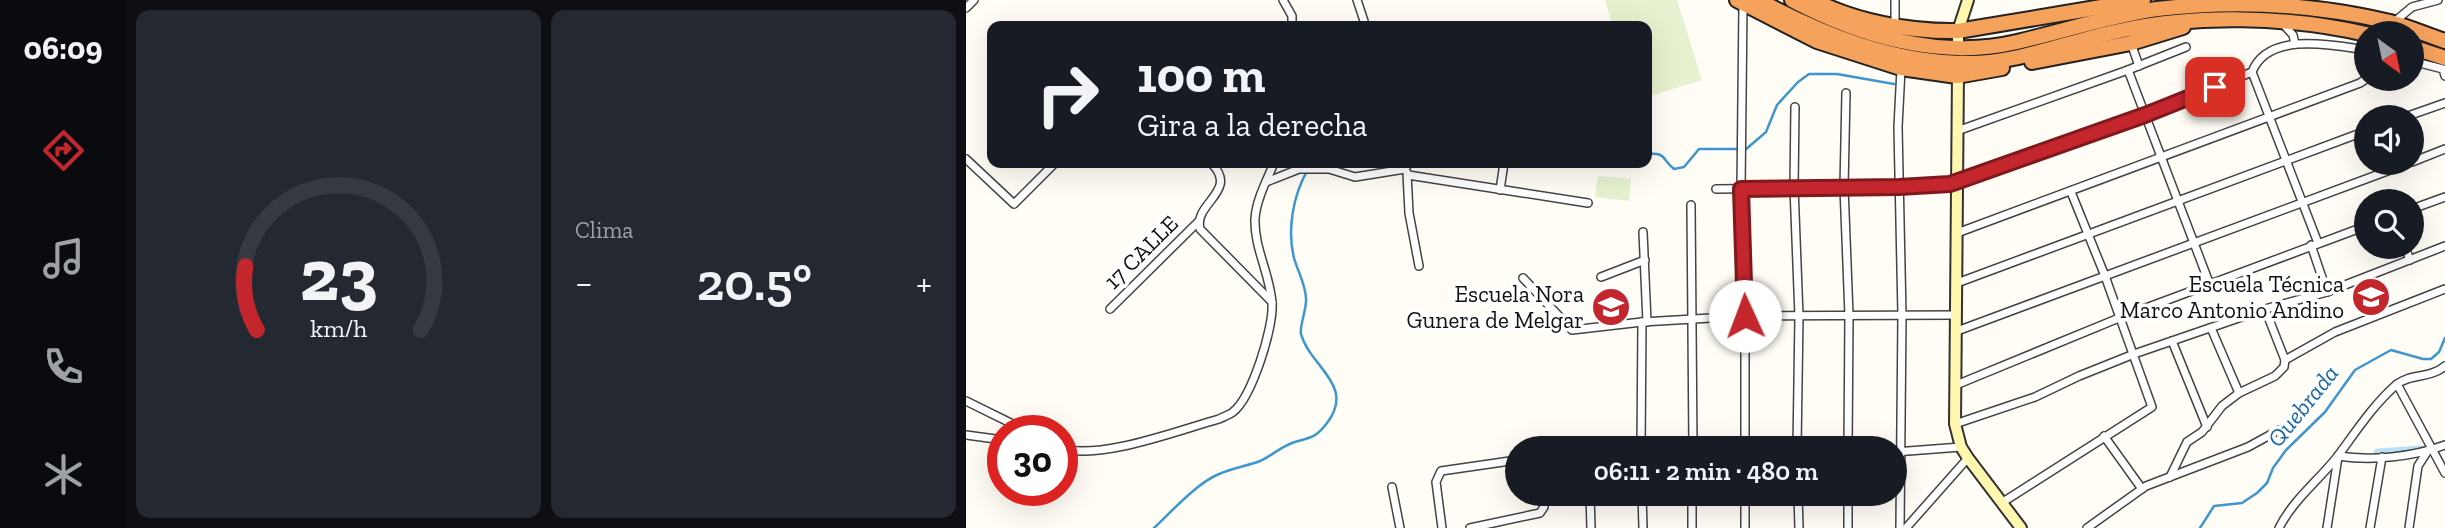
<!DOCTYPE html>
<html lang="es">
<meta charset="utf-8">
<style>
:root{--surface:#171b24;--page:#242831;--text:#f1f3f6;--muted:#9ea1a6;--line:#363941;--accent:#c4262e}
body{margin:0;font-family:"Zilla Slab",serif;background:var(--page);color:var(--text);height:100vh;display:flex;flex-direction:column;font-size:26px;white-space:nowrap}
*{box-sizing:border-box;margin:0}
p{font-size:23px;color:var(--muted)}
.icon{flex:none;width:38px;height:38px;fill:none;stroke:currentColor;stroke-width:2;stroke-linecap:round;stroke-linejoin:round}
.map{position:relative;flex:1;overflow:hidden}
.side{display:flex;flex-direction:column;gap:10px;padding:10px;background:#0d0f14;width:840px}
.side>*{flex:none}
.guide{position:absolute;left:21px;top:21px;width:665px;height:147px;border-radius:14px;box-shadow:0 7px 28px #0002;background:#171b24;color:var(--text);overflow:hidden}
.needle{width:46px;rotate:147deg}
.fabs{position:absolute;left:1388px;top:21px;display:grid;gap:14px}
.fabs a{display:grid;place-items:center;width:70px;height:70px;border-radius:50%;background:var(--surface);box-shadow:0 7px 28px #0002;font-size:35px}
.speed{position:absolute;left:21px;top:415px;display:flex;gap:14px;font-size:35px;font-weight:700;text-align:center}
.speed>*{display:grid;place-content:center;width:91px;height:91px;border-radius:50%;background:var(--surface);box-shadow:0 7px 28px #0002;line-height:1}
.speed .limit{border:10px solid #d22;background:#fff;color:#111}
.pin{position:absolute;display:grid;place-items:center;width:60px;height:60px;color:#fff;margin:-30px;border-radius:14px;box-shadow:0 4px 10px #0006}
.me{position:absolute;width:77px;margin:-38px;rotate:358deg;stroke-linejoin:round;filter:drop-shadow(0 0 5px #0008)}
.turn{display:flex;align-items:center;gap:24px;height:147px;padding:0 35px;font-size:32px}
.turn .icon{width:91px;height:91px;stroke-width:2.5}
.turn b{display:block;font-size:49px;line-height:60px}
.big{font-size:52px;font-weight:600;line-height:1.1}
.side .tile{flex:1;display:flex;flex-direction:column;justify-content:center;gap:10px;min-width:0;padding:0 24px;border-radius:14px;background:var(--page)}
.side .dial{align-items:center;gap:0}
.dial svg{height:182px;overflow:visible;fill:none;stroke:var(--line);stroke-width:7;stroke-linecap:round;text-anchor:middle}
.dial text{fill:var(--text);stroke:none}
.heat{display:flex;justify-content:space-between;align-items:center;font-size:38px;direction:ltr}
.side .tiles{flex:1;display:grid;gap:10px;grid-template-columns:repeat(2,1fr)}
.trip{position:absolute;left:539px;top:436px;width:402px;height:70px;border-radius:35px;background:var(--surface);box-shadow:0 7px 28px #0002;font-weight:600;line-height:70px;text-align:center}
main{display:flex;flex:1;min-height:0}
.tabs{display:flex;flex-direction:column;width:126px;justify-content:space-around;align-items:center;background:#090b0e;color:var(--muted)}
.tabs .icon{width:49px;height:49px}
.tabs .current{color:var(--accent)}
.tabs b{font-size:32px;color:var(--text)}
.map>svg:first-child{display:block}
.pitch{fill:#e6f2cf}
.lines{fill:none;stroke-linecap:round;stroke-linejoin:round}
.stream{stroke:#3f96cf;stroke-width:2.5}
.canal{stroke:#b9e0f7;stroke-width:9}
.street-casing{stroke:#444;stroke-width:10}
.secondary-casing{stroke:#333;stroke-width:14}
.highway-casing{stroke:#222;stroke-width:18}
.street{stroke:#fff;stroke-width:7}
.secondary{stroke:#fff6b0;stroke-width:10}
.highway{stroke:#f5a25d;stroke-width:14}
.route-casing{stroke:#7f191e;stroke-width:18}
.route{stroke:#c4262e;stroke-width:12}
.labels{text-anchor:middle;stroke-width:7;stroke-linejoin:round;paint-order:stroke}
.street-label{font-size:23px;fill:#111;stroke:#fff}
.poi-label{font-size:23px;fill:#111;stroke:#fff;text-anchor:end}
.water-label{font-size:24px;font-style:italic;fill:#1768a6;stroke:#fff}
</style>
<main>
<nav class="tabs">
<b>06:09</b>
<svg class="icon current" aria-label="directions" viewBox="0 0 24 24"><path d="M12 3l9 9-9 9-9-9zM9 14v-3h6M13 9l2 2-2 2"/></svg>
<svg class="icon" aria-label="music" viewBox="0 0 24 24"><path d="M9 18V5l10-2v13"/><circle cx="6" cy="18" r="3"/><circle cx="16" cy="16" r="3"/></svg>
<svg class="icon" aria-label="phone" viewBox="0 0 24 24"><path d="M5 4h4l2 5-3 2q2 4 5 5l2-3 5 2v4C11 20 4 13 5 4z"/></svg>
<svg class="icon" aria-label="climate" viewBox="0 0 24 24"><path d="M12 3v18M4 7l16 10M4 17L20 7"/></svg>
</nav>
<section class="side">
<div class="tiles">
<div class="tile dial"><svg viewBox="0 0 100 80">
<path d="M14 69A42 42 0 1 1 86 69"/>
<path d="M14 69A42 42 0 0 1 9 41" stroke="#c4262e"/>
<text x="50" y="56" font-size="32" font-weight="700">23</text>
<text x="50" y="72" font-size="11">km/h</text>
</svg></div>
<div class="tile"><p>Clima</p>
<div class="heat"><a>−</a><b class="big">20.5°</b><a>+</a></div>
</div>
</div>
</section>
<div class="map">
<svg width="1479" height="528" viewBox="0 0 1479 528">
<rect width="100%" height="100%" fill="#fffdf5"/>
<g class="pitch">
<path d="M639 0H711L736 80 681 97V26H647Z"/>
<path d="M632 176 665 179 663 201 629 197Z"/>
</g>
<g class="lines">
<g class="stream">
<path d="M779 150 800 132 811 105 832 82 843 74H871L928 84"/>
<path d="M681 154C701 152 695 159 708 169L718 167 733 149H773"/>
<path d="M381 163 389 165 408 163"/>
<path d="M345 166 355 163"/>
<path d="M188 528C206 511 231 483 253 474 266 468 281 466 294 461 305 456 315 447 326 443 344 437 349 439 361 423 390 385 344 367 335 334 333 327 341 309 340 298 339 283 332 272 328 258 321 230 327 196 341 171"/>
<path d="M1234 528 1248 506 1276 503 1291 493 1301 483 1307 468 1320 450 1359 412 1389 370 1425 350 1457 359H1465L1473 352 1479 338"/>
</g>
<path class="canal" d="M1412 453 1455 450"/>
<defs>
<g id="street">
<path d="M317 0 326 16V26"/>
<path d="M391 0 398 21"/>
<path d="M929 0V25"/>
<path d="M777 4 775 189 779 316V448"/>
<path d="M0 8 8 0"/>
<path d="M1427 23 1446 7 1472 0"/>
<path d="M1317 24 1327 35 1329 44"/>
<path d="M1165 43 1173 66"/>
<path d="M1446 61 1477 69 1479 76"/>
<path d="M1162 70 1244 285"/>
<path d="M1286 72 1352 243"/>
<path d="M880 93 878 187 883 315 882 448"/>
<path d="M829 107 828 187 833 316 831 448"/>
<path d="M1439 117 1479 103"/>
<path d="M991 131 1162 70 1220 47"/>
<path d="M0 159 48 204 89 163"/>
<path d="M1446 162 1479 149"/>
<path d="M245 163C274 191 227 203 234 229L306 302"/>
<path d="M441 173 443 213 453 266"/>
<path d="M442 175 622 203"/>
<path d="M300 182 333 169H363L389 177 439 169 443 163"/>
<path d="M750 189 933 187 984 184 1179 115 1286 72C1302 31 1367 45 1400 50"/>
<path d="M534 190 538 163"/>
<path d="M725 205 727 448"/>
<path d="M1446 209 1479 197"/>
<path d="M677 232 681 322"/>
<path d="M991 233 1394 83 1400 79"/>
<path d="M1345 245 1361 292"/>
<path d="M1439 247 1444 260"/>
<path d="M635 277 679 260"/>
<path d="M557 278 606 330 676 322"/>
<path d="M991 283 1400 131"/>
<path d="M144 309 232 222"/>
<path d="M1299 309 1319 360 1369 332 1479 289"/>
<path d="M1245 328 1273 393"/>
<path d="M991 331 1443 163"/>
<path d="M1206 341 1241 427"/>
<path d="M1431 384 1479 473"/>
<path d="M990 385 1153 318 1400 226"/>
<path d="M0 401 59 430"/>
<path d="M989 424 1069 397 1113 376 1168 354 1299 309 1361 292 1479 246"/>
<path d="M0 435 37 440"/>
<path d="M1138 436 1176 489"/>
<path d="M675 448 676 322 779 316 990 315"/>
<path d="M96 449C138 459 210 431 253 419 257 417 263 415 267 412 286 397 308 327 306 303 304 274 288 248 289 219 290 200 301 180 308 163"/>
<path d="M929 452 995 447"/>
<path d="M1372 456C1406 461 1447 457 1479 445"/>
<path d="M1204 477 1221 442 1236 432 1256 406 1273 393 1309 376 1318 367 1319 360"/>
<path d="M426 487 434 528"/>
<path d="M624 494 625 528"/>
<path d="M676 494 677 528"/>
<path d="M779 494V528"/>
<path d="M832 494 833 528"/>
<path d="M882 494V528"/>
<path d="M1037 502 1186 407 1139 276 1105 192"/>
<path d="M476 528 470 482 475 471 551 460"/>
<path d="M504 528 574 513 578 507 577 494"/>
<path d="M726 528V494"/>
<path d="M934 528 936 315 932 127 935 69"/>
<path d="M940 528 1002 458"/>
<path d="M1121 528 1180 486 1282 447 1313 430"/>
<path d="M1313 528C1327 500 1352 481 1371 457 1389 433 1407 405 1430 385 1444 373 1464 379 1479 366"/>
<path d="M1361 528 1372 457"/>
<path d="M1404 528 1416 457"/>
<path d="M1443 528 1452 466 1461 452"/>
</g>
<g id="secondary">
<path d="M992 43V31L1002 0"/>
<path d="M992 73 989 424 995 447 1002 458 1055 528"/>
</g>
<g id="highway">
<path d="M771 0 851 41 935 68 991 76 1036 68"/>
<path d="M792 0C858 35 926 63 1003 63 1053 63 1103 41 1153 31 1230 14 1323 16 1400 34"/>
<path d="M826 0C894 36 975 60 1051 42 1098 31 1143 16 1191 9 1268 0 1348 4 1424 22 1442 27 1461 35 1479 41"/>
<path d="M847 0C890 22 944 32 992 31L1177 0"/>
<path d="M1446 47 1479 58"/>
<path d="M1066 62 1165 43 1217 27"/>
</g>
</defs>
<use href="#street" class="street-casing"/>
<use href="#secondary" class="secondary-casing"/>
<use href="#highway" class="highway-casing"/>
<use href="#street" class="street"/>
<use href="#secondary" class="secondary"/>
<use href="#highway" class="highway"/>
</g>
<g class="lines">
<defs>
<path id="route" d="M779 316 775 189 933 187 984 184 1179 115 1249 87"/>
</defs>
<use href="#route" class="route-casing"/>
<use href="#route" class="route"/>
</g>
<defs>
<symbol id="school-disc" viewBox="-11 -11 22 22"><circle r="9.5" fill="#c4262e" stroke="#fff"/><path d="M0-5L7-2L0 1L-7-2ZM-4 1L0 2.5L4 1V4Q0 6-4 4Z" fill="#fff"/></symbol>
</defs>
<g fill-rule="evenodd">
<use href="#school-disc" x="1383" y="275" width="44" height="44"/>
<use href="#school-disc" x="623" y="285" width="44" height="44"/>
</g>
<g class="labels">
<g class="street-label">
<text transform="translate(175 252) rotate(-45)" y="8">17 CALLE</text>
</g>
<g class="poi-label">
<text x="1378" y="292">Escuela Técnica<tspan x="1378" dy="26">Marco Antonio Andino</tspan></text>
<text x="618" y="302">Escuela Nora<tspan x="618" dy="26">Gunera de Melgar</tspan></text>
</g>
<g class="water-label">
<text transform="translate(1337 406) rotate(-51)" y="8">Quebrada</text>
</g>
</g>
</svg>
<div class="fabs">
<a><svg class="needle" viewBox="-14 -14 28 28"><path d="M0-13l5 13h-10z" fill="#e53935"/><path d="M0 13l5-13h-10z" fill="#9ea1a6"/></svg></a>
<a><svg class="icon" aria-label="sound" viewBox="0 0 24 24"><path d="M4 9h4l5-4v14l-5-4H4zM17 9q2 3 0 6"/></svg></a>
<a><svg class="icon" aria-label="search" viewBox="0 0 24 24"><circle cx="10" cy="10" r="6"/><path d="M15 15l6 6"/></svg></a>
</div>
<div class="speed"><div class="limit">30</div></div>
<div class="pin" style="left:1249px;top:87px;background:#d93025"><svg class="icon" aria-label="arrive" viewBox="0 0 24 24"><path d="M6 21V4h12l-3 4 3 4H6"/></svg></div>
<svg class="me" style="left:779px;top:316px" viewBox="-20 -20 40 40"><circle r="19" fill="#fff"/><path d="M0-13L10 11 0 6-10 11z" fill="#c4262e"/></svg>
<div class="trip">06:11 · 2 min · 480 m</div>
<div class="guide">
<div class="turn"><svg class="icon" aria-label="right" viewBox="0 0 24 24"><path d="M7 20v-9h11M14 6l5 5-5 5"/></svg><div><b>100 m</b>Gira a la derecha</div></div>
</div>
</div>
</main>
